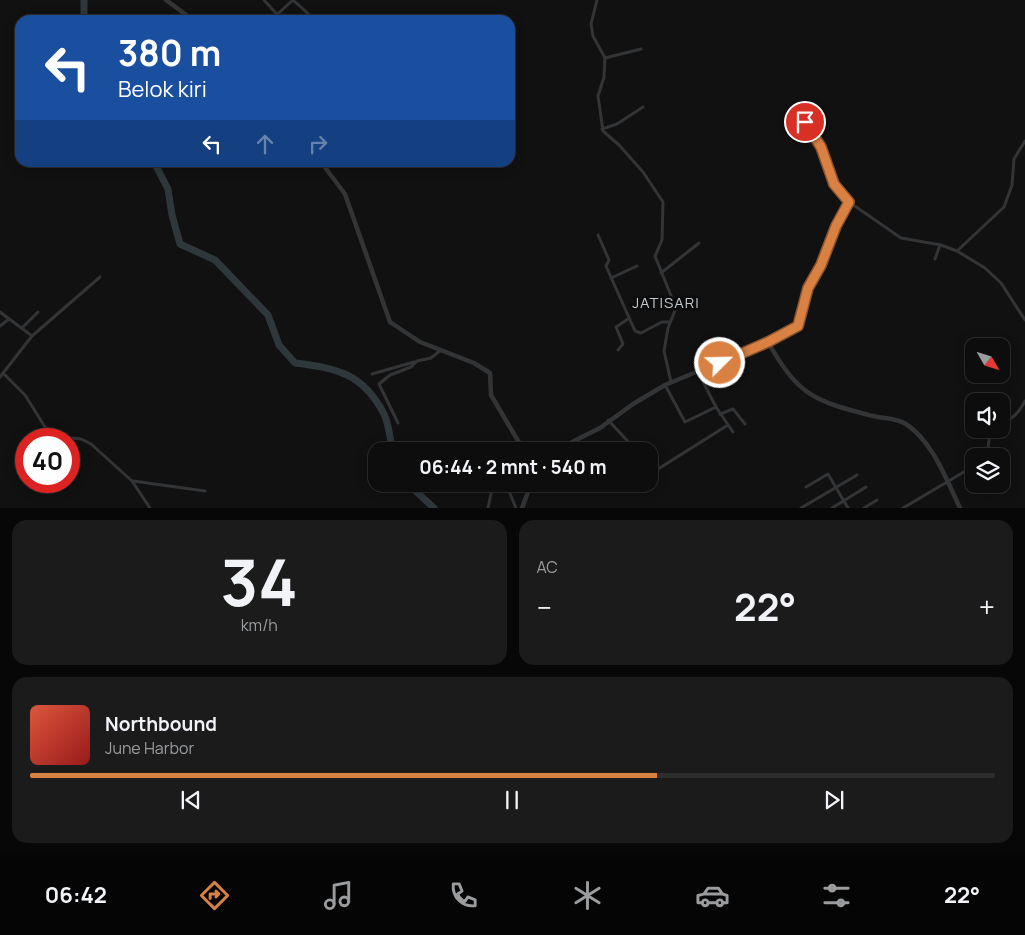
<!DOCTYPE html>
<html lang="id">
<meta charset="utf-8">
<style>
:root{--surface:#0d0d0e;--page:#1b1b1c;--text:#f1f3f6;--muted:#9a9c9e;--line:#2d2d2e;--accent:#d98142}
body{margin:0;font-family:Manrope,sans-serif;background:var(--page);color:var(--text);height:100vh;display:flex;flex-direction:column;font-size:19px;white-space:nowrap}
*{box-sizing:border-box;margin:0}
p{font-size:16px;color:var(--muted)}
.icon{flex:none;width:28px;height:28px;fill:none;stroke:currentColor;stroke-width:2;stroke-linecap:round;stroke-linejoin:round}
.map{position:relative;height:508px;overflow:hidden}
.drawer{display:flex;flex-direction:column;gap:12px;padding:12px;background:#070708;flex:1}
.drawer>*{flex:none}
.hud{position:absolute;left:15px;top:15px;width:500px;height:152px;border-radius:15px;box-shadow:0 2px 12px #0003,0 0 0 1px var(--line);background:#1a4fa0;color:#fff;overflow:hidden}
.needle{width:32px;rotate:129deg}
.tools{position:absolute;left:965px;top:338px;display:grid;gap:10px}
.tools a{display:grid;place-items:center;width:45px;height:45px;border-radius:10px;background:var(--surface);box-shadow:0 2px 12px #0003,0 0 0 1px var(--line);font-size:25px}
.speed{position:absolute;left:15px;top:428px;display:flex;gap:10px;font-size:25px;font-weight:700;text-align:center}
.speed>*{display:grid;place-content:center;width:65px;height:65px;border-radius:50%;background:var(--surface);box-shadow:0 2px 12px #0003,0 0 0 1px var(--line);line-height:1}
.speed .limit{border:8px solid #d22;background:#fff;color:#111}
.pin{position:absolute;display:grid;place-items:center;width:42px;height:42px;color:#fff;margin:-21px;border:2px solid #fff;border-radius:50%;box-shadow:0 1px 5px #0007}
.me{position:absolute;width:55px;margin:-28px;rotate:67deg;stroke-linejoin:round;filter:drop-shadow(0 0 4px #0008)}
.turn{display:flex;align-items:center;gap:18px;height:105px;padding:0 20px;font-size:22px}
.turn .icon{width:65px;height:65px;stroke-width:2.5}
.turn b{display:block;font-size:35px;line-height:42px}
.lanes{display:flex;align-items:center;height:48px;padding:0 20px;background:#0003;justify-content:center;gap:25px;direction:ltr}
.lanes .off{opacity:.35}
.big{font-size:38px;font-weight:700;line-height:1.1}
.drawer .card{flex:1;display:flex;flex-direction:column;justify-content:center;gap:8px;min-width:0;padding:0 18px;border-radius:15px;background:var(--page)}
.drawer .dial{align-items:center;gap:0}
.dial b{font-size:65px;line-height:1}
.song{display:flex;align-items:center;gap:15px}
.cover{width:60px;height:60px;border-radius:8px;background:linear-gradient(135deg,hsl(10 70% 55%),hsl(0 70% 35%))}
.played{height:5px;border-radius:2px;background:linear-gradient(90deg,var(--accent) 65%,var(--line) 65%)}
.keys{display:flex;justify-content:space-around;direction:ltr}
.heat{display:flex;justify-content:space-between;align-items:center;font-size:28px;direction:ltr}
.drawer .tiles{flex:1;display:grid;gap:12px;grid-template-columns:1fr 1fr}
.card:last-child{grid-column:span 2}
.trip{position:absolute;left:368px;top:442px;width:290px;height:50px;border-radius:15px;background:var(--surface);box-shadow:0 2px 12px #0003,0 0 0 1px var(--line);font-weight:700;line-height:50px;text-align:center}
.tab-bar{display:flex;height:80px;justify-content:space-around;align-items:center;background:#050506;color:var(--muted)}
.tab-bar .icon{width:35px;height:35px}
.tab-bar .active{color:var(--accent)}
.tab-bar b{font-size:22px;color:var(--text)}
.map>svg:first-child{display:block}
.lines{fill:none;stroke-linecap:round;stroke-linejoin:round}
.river{stroke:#2e383b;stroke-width:7}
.minor{stroke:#323436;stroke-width:3}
.tertiary{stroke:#323436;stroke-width:4.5}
.route-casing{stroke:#8d542b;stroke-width:12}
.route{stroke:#d98142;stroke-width:9}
.labels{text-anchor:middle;stroke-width:5;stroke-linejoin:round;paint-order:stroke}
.quarter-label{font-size:15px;letter-spacing:1px;fill:#c4c9cd;stroke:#0c0c0d}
</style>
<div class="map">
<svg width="1025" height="508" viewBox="0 0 1025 508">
<rect width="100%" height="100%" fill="#111112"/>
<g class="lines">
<g class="river">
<path d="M84 0V20"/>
<path d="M154 162 168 189 172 215 180 244 215 260 268 315 279 345 295 363C336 368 363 373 384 414 389 424 390 440 393 451"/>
<path d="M408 484 434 508"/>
</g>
<g class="minor">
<path d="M264 0 282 20"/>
<path d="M293 0 315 20"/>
<path d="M597 0 591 24 593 36 605 58 604 77 598 96 603 131 619 145 643 172 663 202 662 240 655 256 676 308 668 328 664 351 671 382"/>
<path d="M271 20 293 0"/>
<path d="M605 58 641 49"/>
<path d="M804 121 821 147 834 184 849 202 901 238 941 245 957 251 985 268 1001 283 1025 320"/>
<path d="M602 129 617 124 643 107"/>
<path d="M598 235 609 260 606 266 635 331 641 333 662 322H670"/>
<path d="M957 251 1004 207 1012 185 1014 159 1025 141"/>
<path d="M935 259 940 245"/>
<path d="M661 273 699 243"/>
<path d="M611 278 637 266"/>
<path d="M0 312 32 336 0 377"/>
<path d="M0 326 9 319"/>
<path d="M22 328 38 312"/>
<path d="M32 336 100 277"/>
<path d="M768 342 798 326 808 288 821 265 836 226 849 202"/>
<path d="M618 350 623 344 616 327 628 319"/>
<path d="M720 363 727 374 725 377 729 384"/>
<path d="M698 372 716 407 733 432"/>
<path d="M3 373 25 395 45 427 61 437 81 439 91 444 132 481 150 508"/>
<path d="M372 374 414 362"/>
<path d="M665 385 685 422 716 407"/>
<path d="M720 414 733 409 745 424"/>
<path d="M608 420 637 451"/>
<path d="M1001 422C1012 421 1020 411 1025 401"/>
<path d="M398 423 379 384 390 375 411 367 417 361 431 358 441 350"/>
<path d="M987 456 989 440 994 429"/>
<path d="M649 464 653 469H658L728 425"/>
<path d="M133 481 205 491"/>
<path d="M506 484 516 508"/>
<path d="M806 487 828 474 848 508"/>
<path d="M488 508 493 484"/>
<path d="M801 508 857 475"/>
<path d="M832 508 866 487"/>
<path d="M864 508 877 500"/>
<path d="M903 508 974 466"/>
</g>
<g class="tertiary">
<path d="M166 0 193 20"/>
<path d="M321 162 345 194 390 322 420 342 474 363 490 373 491 395 524 451"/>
<path d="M554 451 600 428 633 404 665 385 768 342C799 397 815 401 873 416 885 419 895 417 906 424 933 442 946 479 960 508"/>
<path d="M522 508 531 484"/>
</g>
</g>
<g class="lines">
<defs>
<path id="route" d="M720 363 768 342 798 326 808 288 821 265 836 226 849 202 834 184 821 147 805 122"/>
</defs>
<use href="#route" class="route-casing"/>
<use href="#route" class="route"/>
</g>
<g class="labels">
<g class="quarter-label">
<text x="666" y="308">JATISARI</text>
</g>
</g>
</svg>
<div class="tools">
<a><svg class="needle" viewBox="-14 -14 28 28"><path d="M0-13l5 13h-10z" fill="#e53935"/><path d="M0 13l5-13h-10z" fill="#9a9c9e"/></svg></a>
<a><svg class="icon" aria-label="sound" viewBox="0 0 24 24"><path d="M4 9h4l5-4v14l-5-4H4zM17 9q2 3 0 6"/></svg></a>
<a><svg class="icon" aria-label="layers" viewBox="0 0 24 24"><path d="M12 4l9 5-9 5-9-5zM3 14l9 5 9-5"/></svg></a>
</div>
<div class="speed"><div class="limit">40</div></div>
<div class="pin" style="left:805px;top:122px;background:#d93025"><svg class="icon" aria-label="arrive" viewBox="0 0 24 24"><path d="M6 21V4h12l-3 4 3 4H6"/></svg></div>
<svg class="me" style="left:720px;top:363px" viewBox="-20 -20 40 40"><circle r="17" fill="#d98142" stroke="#fff" stroke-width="3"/><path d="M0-11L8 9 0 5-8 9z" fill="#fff"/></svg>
<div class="trip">06:44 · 2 mnt · 540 m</div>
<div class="hud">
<div class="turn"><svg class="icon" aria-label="left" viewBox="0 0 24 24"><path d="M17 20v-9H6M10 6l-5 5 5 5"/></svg><div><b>380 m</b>Belok kiri</div></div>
<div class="lanes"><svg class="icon" aria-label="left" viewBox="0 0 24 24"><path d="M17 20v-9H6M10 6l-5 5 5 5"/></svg><svg class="icon off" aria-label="ahead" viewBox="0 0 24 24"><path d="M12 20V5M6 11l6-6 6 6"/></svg><svg class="icon off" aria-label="right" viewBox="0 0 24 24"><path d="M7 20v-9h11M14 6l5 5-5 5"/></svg></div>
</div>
</div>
<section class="drawer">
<div class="tiles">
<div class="card dial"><b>34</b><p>km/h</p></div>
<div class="card"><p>AC</p>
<div class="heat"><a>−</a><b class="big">22°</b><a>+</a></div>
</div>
<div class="card">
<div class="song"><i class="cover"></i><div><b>Northbound</b><p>June Harbor</p></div></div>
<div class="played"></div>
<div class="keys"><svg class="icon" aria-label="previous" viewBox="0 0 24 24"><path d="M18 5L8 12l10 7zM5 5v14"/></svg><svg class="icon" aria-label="pause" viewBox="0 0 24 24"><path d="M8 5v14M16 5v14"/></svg><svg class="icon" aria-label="next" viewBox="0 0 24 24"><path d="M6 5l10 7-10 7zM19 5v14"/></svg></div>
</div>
</div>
</section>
<nav class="tab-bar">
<b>06:42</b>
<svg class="icon active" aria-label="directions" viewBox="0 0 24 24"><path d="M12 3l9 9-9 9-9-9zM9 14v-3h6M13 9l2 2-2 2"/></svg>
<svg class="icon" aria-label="music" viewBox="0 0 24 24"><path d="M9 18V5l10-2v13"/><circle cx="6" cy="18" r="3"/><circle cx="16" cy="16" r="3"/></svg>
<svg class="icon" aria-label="phone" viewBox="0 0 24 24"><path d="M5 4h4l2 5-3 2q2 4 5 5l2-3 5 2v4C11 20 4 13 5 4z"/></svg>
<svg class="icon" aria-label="climate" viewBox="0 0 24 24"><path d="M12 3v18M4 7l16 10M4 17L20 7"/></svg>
<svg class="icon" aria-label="car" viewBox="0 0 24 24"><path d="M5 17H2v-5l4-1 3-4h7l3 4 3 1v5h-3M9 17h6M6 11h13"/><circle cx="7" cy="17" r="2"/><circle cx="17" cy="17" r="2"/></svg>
<svg class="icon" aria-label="filters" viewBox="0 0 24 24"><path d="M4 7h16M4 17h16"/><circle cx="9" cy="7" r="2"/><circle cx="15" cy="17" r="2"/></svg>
<b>22°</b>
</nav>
